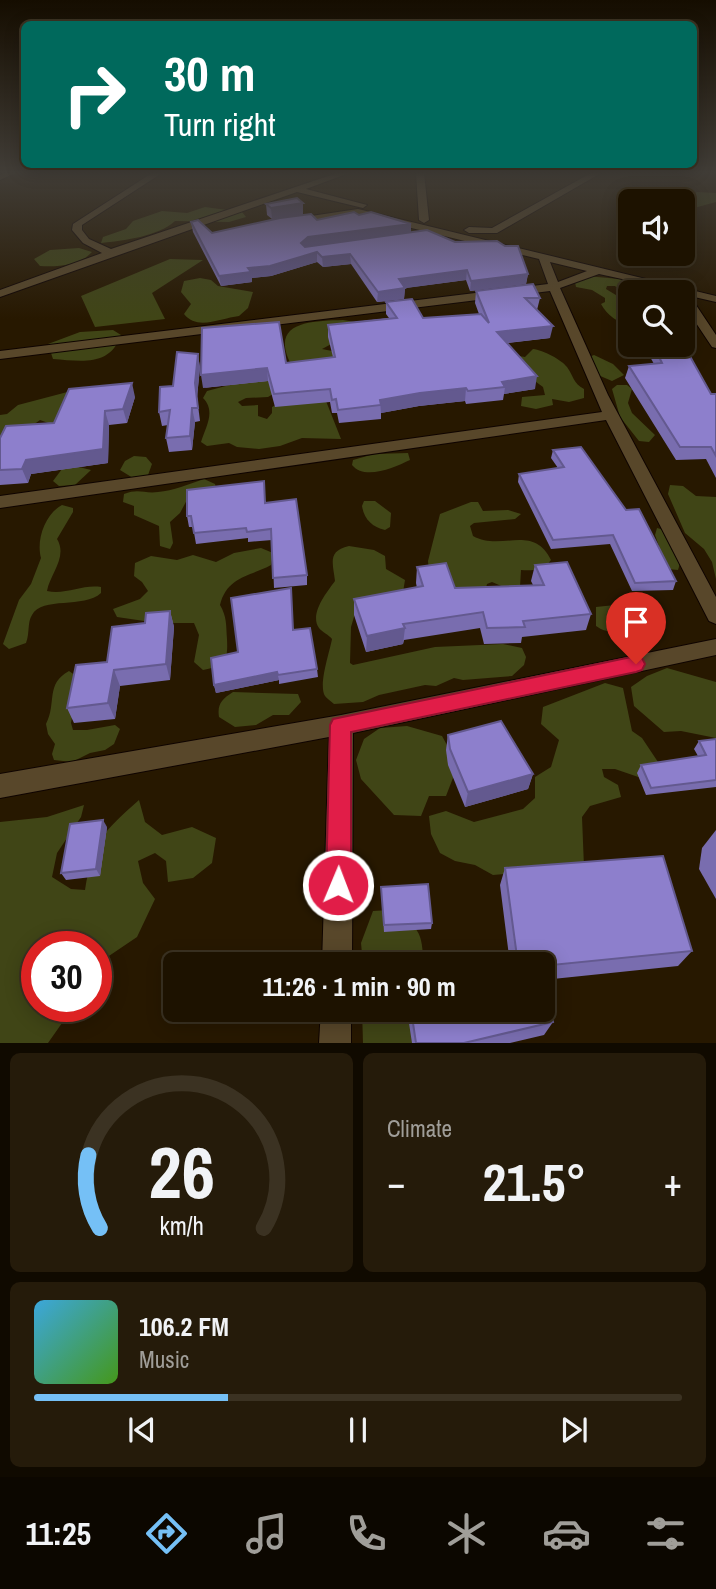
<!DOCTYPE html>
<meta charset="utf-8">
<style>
:root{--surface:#1d1200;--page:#251b0a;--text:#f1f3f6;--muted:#a09e99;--line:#3b3222;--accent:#75c0f6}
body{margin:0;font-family:"Archivo Narrow",sans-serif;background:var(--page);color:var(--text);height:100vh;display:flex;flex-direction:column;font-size:26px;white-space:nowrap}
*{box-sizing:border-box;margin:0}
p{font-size:23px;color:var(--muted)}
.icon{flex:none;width:38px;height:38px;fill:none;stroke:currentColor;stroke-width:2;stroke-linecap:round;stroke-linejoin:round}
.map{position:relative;height:1043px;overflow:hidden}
.panel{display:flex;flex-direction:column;gap:10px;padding:10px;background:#100a00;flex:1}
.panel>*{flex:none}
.top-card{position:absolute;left:21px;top:21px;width:676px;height:147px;border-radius:10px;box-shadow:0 4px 18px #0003,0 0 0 2px var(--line);background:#00695c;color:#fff;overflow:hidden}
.buttons{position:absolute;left:618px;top:189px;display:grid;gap:14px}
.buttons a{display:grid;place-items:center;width:77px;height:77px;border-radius:10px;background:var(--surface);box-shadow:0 4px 18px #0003,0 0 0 2px var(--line);font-size:35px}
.speed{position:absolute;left:21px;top:931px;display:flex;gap:14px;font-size:35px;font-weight:700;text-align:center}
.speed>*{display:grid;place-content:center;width:91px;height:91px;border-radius:50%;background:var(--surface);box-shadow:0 4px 18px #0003,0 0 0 2px var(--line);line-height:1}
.speed .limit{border:10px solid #d22;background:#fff;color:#111}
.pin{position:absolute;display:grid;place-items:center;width:60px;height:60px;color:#fff;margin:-72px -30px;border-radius:50% 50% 50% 0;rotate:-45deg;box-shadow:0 0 7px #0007}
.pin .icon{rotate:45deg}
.me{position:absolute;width:77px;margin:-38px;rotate:1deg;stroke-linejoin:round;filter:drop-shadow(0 0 5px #0008)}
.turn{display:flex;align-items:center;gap:24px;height:147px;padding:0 28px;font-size:32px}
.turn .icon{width:91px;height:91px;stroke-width:2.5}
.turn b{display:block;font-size:49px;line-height:60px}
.big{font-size:52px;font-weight:800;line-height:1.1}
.panel .card{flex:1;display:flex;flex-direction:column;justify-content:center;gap:10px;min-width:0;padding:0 24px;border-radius:10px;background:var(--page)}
.panel .dial{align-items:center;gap:0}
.dial svg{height:182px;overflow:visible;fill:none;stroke:var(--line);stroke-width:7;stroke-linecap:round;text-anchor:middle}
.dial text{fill:var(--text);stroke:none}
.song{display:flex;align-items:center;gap:21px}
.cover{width:84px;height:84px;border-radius:10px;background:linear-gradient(135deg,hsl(200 70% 55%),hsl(100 70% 35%))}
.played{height:7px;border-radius:4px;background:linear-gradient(90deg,var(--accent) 30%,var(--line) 30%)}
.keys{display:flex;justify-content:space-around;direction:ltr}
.heat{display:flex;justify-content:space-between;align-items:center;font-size:38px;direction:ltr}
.panel .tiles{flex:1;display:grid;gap:10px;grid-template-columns:1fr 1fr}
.card:last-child{grid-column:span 2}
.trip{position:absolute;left:163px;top:952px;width:392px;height:70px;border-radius:10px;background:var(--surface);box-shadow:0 4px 18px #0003,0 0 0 2px var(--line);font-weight:800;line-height:70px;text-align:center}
.tab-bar{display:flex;height:112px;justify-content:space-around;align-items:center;background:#0c0700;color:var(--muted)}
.tab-bar .icon{width:49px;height:49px}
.tab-bar .current{color:var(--accent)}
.tab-bar b{font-size:32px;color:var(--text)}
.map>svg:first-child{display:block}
.forest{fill:#404516}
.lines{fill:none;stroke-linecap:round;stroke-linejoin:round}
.street-casing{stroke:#0f0400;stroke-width:2}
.street{fill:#58472a;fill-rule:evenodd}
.wall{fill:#796daf}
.shaded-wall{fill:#63598f}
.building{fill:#8d7fcc;stroke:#63598f;stroke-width:2}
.route{fill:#e11d48;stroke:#92132f;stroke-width:2}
</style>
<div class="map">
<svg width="716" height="1043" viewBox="0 0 716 1043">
<rect width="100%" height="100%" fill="#271800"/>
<g class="forest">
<path d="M626 189 679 198 688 197 697 192 716 193V202L694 208 683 206 682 201H630V205L619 192Z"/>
<path d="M205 207 242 212 246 217 229 222 175 221C159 236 123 241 101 243L103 237 126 229 133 221 162 211 187 213Z"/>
<path d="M79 248 92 252C79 266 57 267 40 266L34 259 50 250Z"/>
<path d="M170 259 203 260 152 293 165 319 95 327 81 296Z"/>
<path d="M586 276 620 279 649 292 621 291 615 286H607L606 289 629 303 630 325C618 323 607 315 601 304L605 302V298L592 290 576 287 575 282Z"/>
<path d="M200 278 211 280 218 286 253 292 248 308 239 316C221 318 197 331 184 314L191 304 181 292 184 281Z"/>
<path d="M343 320 355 322 352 333 322 349 342 353 268 397 246 398 238 402 242 406 258 405V416L267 419 272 413V407L278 404 326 401 341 439 302 438 280 446 259 449 237 447 229 443 207 446 201 442C206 426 216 411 203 398L207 391 293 368C267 322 309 321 343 320Z"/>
<path d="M113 330 121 335C110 367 81 361 53 359L48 344 80 332Z"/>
<path d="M533 349C543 350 562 360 567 367 574 377 573 383 584 389V398L569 402 552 399 553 405 536 409 521 406 522 397 545 395 543 387 532 379 513 355 525 357Z"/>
<path d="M594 355 613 364 624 375 612 381 584 369 581 360Z"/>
<path d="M617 385H627L632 389 628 403 632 413 655 435 649 442 639 441 620 417 612 389Z"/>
<path d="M75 390 86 422 51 424 40 420 0 449V415L7 414 18 405Z"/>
<path d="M408 453 410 460C395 467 365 481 352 465L353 460 374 454Z"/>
<path d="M134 456 146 457 152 464 148 475 133 478 120 470 125 461Z"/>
<path d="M79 467 91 470 75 485 59 486 53 481 62 469Z"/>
<path d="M204 479 215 484 216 488 188 498 180 513 170 522 173 543 170 549 160 546 159 526 134 515V506L123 502 124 494C139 488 144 494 158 492 173 491 189 484 204 479Z"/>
<path d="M670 485 683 486 696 496 716 497V579L712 562 704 549 685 533 668 494Z"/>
<path d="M364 501H375L391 513 390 527 385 530C372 527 364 519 362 506Z"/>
<path d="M471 502H478L483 511 508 510 521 514 515 519 474 523 470 526 473 536C501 552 533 523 551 560 544 570 533 571 521 570L520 587 506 588 492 582 487 584 485 592 469 597 429 572 428 561 440 514Z"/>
<path d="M62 505 73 508V512L57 539C68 557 50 574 47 591 66 595 83 584 101 587V593C84 609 42 596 32 615 27 623 30 633 26 643L9 649 3 644 19 600 31 584 41 558C36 540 45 514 62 505Z"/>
<path d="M657 528 671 532 674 542 671 549 681 560 678 570 668 569 655 551 659 546 655 535Z"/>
<path d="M349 546 374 550 385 556 386 569 405 580 403 592 356 610 351 627 350 663 353 665 435 647 503 644 522 648 526 657 524 665 512 676 463 680 454 678 436 686 425 685 379 695 363 702 334 704C331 701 327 699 325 696 318 685 330 651 332 639 329 635 322 632 319 628 309 614 327 592 335 581 333 563 327 551 349 546Z"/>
<path d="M261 548 273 553 271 565C251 576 227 576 220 605 227 617 226 625 227 639 228 660 226 666 203 670L194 662 199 635 194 623H158L117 617 113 609 140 599 148 591 142 582 134 576 135 563 151 556 177 560 193 555 216 562 234 553Z"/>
<path d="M634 603 651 605 664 623C661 626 611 632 607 631 602 630 601 629 596 626V607Z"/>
<path d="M667 668 716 682V738L681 731 664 732 634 706 631 687 647 676Z"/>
<path d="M69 671 79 678 71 723 73 730H87L115 725 120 729 114 744 105 750 90 753 72 762 54 760 52 754 55 744 48 734 46 724C57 703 45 684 69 671Z"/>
<path d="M605 683 623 688 632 731 642 738 658 762 647 780 615 769H602L604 777 618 785 621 797 590 806 582 817 584 867 493 875 475 865 455 861 440 853 431 834 429 816 446 811 474 822 523 809 535 798V777L551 767 559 740 541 724 543 707Z"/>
<path d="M233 692 298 694 301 702 289 715H273L256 725 235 727 219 717C217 704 222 699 233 692Z"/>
<path d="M407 726 442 736 458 765 446 796H429L421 816 394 815 361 779 356 760 364 739 380 728Z"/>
<path d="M139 800 145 822 162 835 192 827 216 838 212 863 193 878 168 882 166 861 155 853 138 861 143 883 155 899 137 937 103 960 96 971V947H37V1006H74L48 1043H0V822L47 817 84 805 81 817 57 853 52 877 71 889 85 890C93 841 103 832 139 800Z"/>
<path d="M390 910C418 925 423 932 423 964H363L361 943 373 911Z"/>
<path d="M362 1010H413L419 1043H363Z"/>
</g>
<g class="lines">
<defs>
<g id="street">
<path d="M4 173H15L0 180V175Z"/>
<path d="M152 173H162L82 225V230L89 239 111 249 337 173H349L306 189 367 205 363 208 297 192 0 297V290L102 253 83 243 72 230 73 224Z"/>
<path d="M416 173H424L429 220 424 223 419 220Z"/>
<path d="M591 173H601L497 233H469L464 230 469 227 492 228Z"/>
<path d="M358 209 716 296V302L690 296 716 335V348L712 347 682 302V292L599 274 560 288 608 395 716 597V624L709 621 606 420 0 508V496L602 412 550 291 0 359V351L548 284 539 259 358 215 289 223 284 220ZM550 262 587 271 558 282Z"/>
<path d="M716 639V655L353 733 352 964H322L329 737 0 798V774L341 715Z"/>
<path d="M321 1010H351V1043H319Z"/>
</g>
</defs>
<use href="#street" class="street-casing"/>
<use href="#street" class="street"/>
</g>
<g class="wall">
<path d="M266 204 303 215 272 219 267 215Z"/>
<path d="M359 215 411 224V233L528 274 526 284 470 291 466 280 405 288 404 299 377 302 351 264 323 267 317 262 271 276 252 278V282L221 286 193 232 191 222 212 233Z"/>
<path d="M476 291 540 298 537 310 550 338 507 343 535 389 504 394 503 400 466 404 465 401 419 406 381 413V419L339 423 337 413H332L330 402 275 407 268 381 203 388 286 363 333 357 328 337V325L389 318 386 314V302L423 318 479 314 475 303Z"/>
<path d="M652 345H682L711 394H716V478L706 459 676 460 625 378 629 366 654 364 649 355Z"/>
<path d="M198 354 200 368 197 397 200 421 195 422 192 450 169 452 166 438 168 425 162 426 159 412 173 386Z"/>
<path d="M135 397 127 423 109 425 108 463 31 474 28 483 0 485V438L54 423Z"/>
<path d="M553 450 676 581 673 590 632 591 610 544 551 549 518 482 519 474 558 468 551 458Z"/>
<path d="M266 503 307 575V585L274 588 272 540 248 542V538L196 544 193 527H189L187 516Z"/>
<path d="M535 565 591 614 586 630 522 637 521 643 484 644 480 628 404 640 403 644 366 652 354 615V599L417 588 416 583 417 567 455 588 533 585 531 581Z"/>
<path d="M170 611 174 627 170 680 120 686 115 719 74 723 67 708 107 662 145 623Z"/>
<path d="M293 630 317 669 318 677 279 684V680L216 693 214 685 238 652Z"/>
<path d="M448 735 533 774 528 789 465 807 448 765 446 750Z"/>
<path d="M716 739V787L646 795 637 773 641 765 698 756 694 749 699 741Z"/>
<path d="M107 827 100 876 66 880 61 873Z"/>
<path d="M716 830V899L699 869 702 848Z"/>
<path d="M505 868 692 951 678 966 543 980 553 1022 544 1035 510 1043H412L407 1010H542V964H510L500 885Z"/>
<path d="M381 887 432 923 431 929 384 932Z"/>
</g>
<g class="shaded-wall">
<path d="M303 203V215L272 219 271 208Z"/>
<path d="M411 224V233L302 253 301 243 308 237Z"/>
<path d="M317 252V262L271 276 252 278V282L221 286 219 276Z"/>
<path d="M350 254 351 264 323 267 322 257Z"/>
<path d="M467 270 466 280 399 289V279Z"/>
<path d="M528 274 526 284 470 291 471 281Z"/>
<path d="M405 288 404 299 377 302 378 292Z"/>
<path d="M553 326 550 338 496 344 497 332Z"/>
<path d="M198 354 200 368 197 397 200 421 195 383Z"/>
<path d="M267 368 268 381 203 388 201 375Z"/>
<path d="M537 376 535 389 504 394 505 387 502 382Z"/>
<path d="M132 383 135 397 127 423 123 409Z"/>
<path d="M466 388 465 401 419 406 381 413 380 400 420 393Z"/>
<path d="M192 408 195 422 192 450 190 436Z"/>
<path d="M105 411 109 425 108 463 31 474 28 483 22 469 26 460Z"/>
<path d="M170 611 174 627 170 680 166 664Z"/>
<path d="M405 628 403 644 366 652 367 636Z"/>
<path d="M114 670 120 686 115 719 108 703Z"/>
<path d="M277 672 279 680 216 693 214 685Z"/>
<path d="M533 774 528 789 465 807 468 792Z"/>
<path d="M103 820 107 827 100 876 96 869Z"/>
</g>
<g class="building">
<path d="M297 198 303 203 271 208 266 204Z"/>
<path d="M354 212 359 215 371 212 411 224 308 237 301 243 305 247 427 230 455 242 497 241 505 246H518L528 274 471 281 467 270 399 279 405 288 378 292 350 254 322 257 317 252 270 266 248 268 251 272 219 276 191 222 198 220 212 233 280 218 311 214 317 220Z"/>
<path d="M533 284 540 298H525L553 326 497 332 537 376 502 382 505 387 468 391 466 388 420 393 380 400 381 405 338 410 336 399 332 400 330 389 274 394 267 368 201 375 202 328 279 322 286 363 335 357 328 325 397 318 386 302 412 299 423 318 481 314 489 323 476 291Z"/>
<path d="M682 342 711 394H716V456L711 447H680L629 366 662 363 653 345H682Z"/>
<path d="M177 352 198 354 195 383 198 408H192L190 436 166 438 170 410 159 412 160 387 173 386Z"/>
<path d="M132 383 123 409 105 411 103 449 26 460 22 469 0 470V438L6 426 54 423 69 389Z"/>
<path d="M581 447 626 510 639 509 676 581 635 583 613 535 553 540 519 474 564 467 553 450Z"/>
<path d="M264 481 265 503 296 499 307 575 273 578 271 529 247 532 246 528 194 533 191 516H187V490Z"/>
<path d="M567 562 591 614 523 621 525 627 487 628 483 612 403 624 405 628 367 636 354 599 423 586 417 567 446 563 455 588 544 585 535 565Z"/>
<path d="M291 588 293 630 310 628 317 669 278 675 277 672 214 685 211 658 238 652 231 598Z"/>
<path d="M170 611 166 664 114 670 108 703 67 708 76 665 107 662 112 627 145 623 146 613Z"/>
<path d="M501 721 533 774 468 792 450 749 448 735Z"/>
<path d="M716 739V780L651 788 641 765 706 755 699 741Z"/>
<path d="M103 820 96 869 61 873 70 824Z"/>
<path d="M663 856 692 951 542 966V964H518L505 868Z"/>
<path d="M428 884 432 923 384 925 381 887Z"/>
<path d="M542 976 553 1022 464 1043H416L411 1010H542Z"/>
</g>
<linearGradient id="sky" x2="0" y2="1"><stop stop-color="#150d00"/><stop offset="0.54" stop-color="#413d37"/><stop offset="1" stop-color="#413d37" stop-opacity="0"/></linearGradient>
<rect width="716" height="319" fill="url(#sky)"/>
<path class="route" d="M636 656 642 658 645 664 642 670 636 672 351 732V885L347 893 338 897 329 893 326 885 330 725 333 719Z"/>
</svg>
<div class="buttons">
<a><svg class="icon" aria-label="sound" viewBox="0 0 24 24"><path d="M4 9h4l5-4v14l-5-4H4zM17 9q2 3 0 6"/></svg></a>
<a><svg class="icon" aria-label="search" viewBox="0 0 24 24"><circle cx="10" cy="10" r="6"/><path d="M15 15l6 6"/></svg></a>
</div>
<div class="speed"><div class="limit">30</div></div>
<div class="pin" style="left:636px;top:664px;background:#d93025"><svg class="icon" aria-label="arrive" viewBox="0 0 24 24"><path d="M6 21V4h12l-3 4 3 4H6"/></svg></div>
<svg class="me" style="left:338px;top:885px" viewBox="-20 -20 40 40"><circle r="17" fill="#e11d48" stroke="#fff" stroke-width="3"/><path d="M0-11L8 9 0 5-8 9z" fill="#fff"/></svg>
<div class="trip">11:26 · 1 min · 90 m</div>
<div class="top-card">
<div class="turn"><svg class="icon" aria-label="right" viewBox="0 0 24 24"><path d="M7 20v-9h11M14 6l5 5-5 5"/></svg><div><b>30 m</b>Turn right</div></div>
</div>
</div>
<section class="panel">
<div class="tiles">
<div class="card dial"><svg viewBox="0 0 100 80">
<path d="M14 69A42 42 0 1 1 86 69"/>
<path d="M14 69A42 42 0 0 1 9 37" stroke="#75c0f6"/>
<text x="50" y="56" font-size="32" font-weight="700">26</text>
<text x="50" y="72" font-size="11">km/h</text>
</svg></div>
<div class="card"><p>Climate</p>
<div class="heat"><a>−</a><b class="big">21.5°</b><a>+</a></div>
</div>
<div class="card">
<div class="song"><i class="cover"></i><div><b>106.2 FM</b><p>Music</p></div></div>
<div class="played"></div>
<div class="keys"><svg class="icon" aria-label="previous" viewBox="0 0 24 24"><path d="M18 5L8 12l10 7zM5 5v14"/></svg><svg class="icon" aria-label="pause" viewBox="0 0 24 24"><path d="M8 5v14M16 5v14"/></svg><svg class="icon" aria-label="next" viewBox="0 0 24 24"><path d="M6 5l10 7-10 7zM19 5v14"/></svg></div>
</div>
</div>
</section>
<nav class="tab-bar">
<b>11:25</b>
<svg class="icon current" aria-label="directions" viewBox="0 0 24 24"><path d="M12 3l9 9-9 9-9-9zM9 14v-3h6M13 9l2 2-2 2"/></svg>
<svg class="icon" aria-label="music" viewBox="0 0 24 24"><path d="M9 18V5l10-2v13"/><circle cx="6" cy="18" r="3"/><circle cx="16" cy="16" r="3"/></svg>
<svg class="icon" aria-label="phone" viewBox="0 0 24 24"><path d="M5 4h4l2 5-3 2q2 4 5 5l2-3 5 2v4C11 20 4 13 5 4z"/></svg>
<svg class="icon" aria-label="climate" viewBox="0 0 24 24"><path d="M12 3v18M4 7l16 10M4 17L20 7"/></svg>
<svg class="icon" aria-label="car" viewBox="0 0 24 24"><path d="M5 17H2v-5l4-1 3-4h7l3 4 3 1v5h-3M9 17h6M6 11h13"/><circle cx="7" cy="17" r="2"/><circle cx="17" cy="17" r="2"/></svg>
<svg class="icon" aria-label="filters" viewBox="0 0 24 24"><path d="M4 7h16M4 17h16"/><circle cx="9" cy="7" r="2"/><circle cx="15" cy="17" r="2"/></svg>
</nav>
